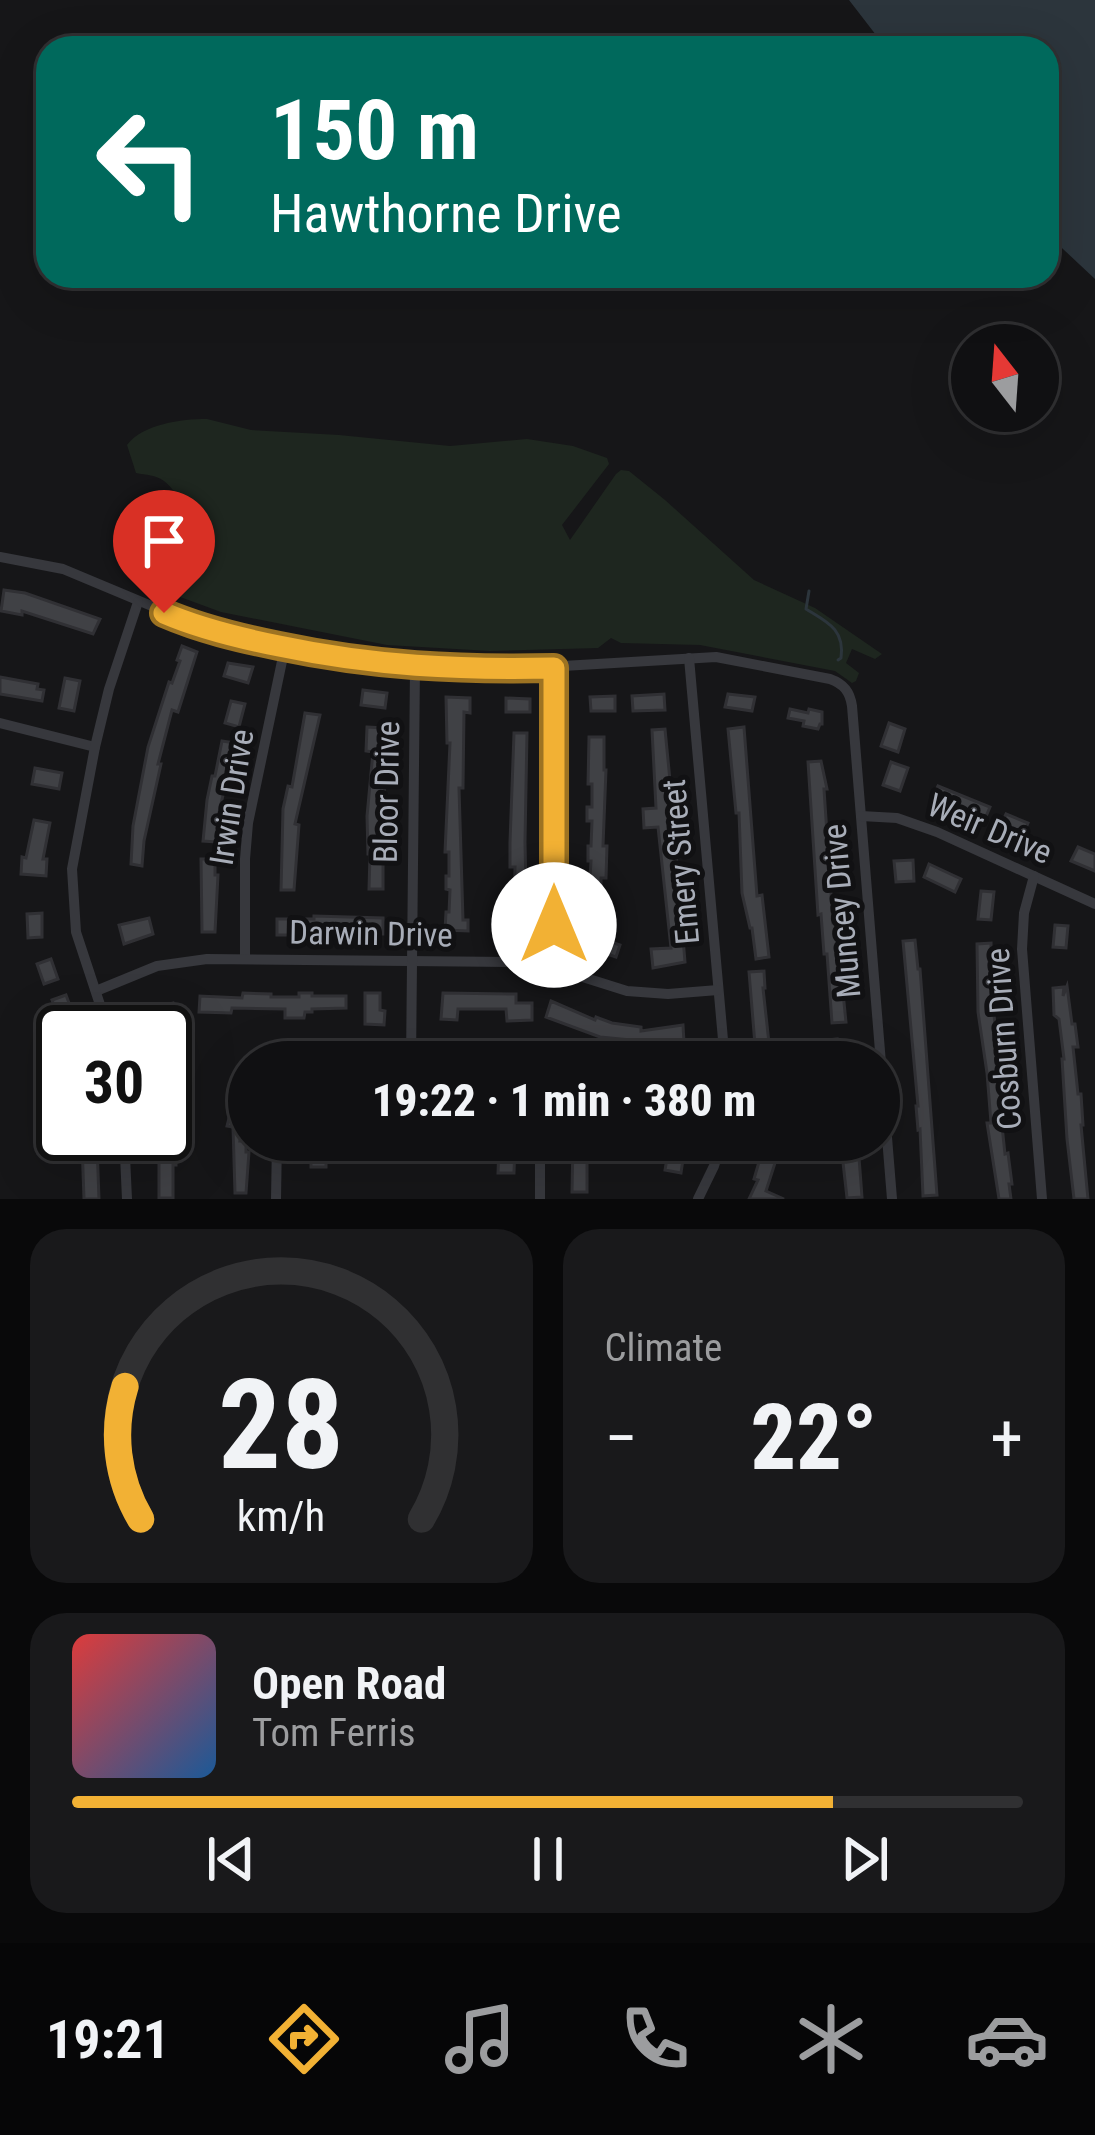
<!DOCTYPE html>
<meta charset="utf-8">
<style>
:root{--surface:#101012;--page:#19191b;--text:#f1f3f6;--muted:#9c9d9f;--line:#303032;--accent:#f2b134}
body{margin:0;font-family:"Roboto Condensed",sans-serif;background:var(--page);color:var(--text);height:100vh;display:flex;flex-direction:column;font-size:45px;white-space:nowrap}
*{box-sizing:border-box;margin:0}
p{font-size:39px;color:var(--muted)}
.icon{flex:none;width:66px;height:66px;fill:none;stroke:currentColor;stroke-width:2;stroke-linecap:round;stroke-linejoin:round}
.map{position:relative;height:1199px;overflow:hidden}
.sheet{display:flex;flex-direction:column;gap:30px;padding:30px;background:#09090a;flex:1}
.sheet>*{flex:none}
.hud{position:absolute;left:36px;top:36px;width:1023px;height:252px;border-radius:36px;box-shadow:0 12px 48px #0002,0 0 0 3px var(--line);background:#00695c;color:#fff;overflow:hidden}
.needle{width:78px;rotate:343deg}
.tools{position:absolute;left:951px;top:324px;display:grid;gap:24px}
.tools a{display:grid;place-items:center;width:108px;height:108px;border-radius:50%;background:var(--surface);box-shadow:0 12px 48px #0002,0 0 0 3px var(--line);font-size:60px}
.speed{position:absolute;left:36px;top:1005px;display:flex;gap:24px;font-size:60px;font-weight:700;text-align:center}
.speed>*{display:grid;place-content:center;width:156px;height:156px;border-radius:50%;background:var(--surface);box-shadow:0 12px 48px #0002,0 0 0 3px var(--line);line-height:1}
.speed .limit{border:6px solid #111;border-radius:18px;background:#fff;color:#111}
.pin{position:absolute;display:grid;place-items:center;width:102px;height:102px;color:#fff;margin:-123px -51px;border-radius:50% 50% 50% 0;rotate:-45deg;box-shadow:0 0 12px #0007}
.pin .icon{rotate:45deg}
.me{position:absolute;width:132px;margin:-66px;rotate:0deg;stroke-linejoin:round;filter:drop-shadow(0 0 9px #0008)}
.turn{display:flex;align-items:center;gap:42px;height:252px;padding:0 36px;font-size:54px}
.turn .icon{width:156px;height:156px;stroke-width:2.5}
.turn b{display:block;font-size:84px;line-height:102px}
.big{font-size:90px;font-weight:800;line-height:1.1}
.sheet .card{flex:1;display:flex;flex-direction:column;justify-content:center;gap:18px;min-width:0;padding:0 42px;border-radius:36px;background:var(--page)}
.sheet .dial{align-items:center;gap:0}
.dial svg{height:312px;overflow:visible;fill:none;stroke:var(--line);stroke-width:7;stroke-linecap:round;text-anchor:middle}
.dial text{fill:var(--text);stroke:none}
.song{display:flex;align-items:center;gap:36px}
.cover{width:144px;height:144px;border-radius:18px;background:linear-gradient(135deg,hsl(0 70% 55%),hsl(210 70% 35%))}
.played{height:12px;border-radius:6px;background:linear-gradient(90deg,var(--accent) 80%,var(--line) 80%)}
.keys{display:flex;justify-content:space-around;direction:ltr}
.heat{display:flex;justify-content:space-between;align-items:center;font-size:66px;direction:ltr}
.sheet .tiles{flex:1;display:grid;gap:30px;grid-template-columns:1fr 1fr}
.card:last-child{grid-column:span 2}
.trip{position:absolute;left:228px;top:1041px;width:672px;height:120px;border-radius:60px;background:var(--surface);box-shadow:0 12px 48px #0002,0 0 0 3px var(--line);font-weight:800;line-height:120px;text-align:center}
.tabs{display:flex;height:192px;justify-content:space-around;align-items:center;background:#060607;color:var(--muted)}
.tabs .icon{width:84px;height:84px}
.tabs .on{color:var(--accent)}
.tabs b{font-size:54px;color:var(--text)}
.map>svg:first-child{display:block}
.green{fill:#1e261f}
.water{fill:#2c353c}
.lines{fill:none;stroke-linecap:round;stroke-linejoin:round}
.stream{stroke:#2c353c;stroke-width:3}
.building{fill:#404145;stroke:#303034;stroke-width:3}
.minor{stroke:#37383d;stroke-width:10}
.route-casing{stroke:#9d7322;stroke-width:30}
.route{stroke:#f2b134;stroke-width:21}
.labels{text-anchor:middle;stroke-width:10;stroke-linejoin:round;paint-order:stroke}
.street-label{font-size:33px;fill:#a8adb8;stroke:#111113}
</style>
<div class="map">
<svg width="1095" height="1199" viewBox="0 0 1095 1199">
<rect width="100%" height="100%" fill="#161618"/>
<path class="green" d="M207 419 251 430 339 435 450 446 527 439 573 446 607 458 609 464 562 525 570 540 616 474 621 470 629 471 665 500 754 580 815 608 882 654 875 659 852 649 846 663 859 673 856 681 852 683 835 671 700 645 621 643 611 638 598 648 490 651 387 645 221 612 164 591C176 579 188 567 193 551 201 529 181 495 164 481 156 475 146 475 136 473L127 445C143 424 181 419 207 419Z"/>
<path class="water" d="M849 0H1095V279L1047 234V48H886Z"/>
<g class="lines">
<path class="stream" d="M809 591 806 609C827 622 845 629 841 658L838 660"/>
</g>
<g class="building">
<path d="M4 590 25 593 100 619 93 634 22 611V615L1 611Z"/>
<path d="M182 646 197 652 178 712 172 710 158 764H161L144 841 142 866 131 864 133 826 148 747 169 682 172 683 180 661 177 660Z"/>
<path d="M228 663 253 667 248 683 224 676Z"/>
<path d="M0 677 38 684 37 689 44 690 42 701 0 694Z"/>
<path d="M65 678 80 681 74 711 59 708Z"/>
<path d="M363 690 387 693 385 708 361 705Z"/>
<path d="M664 694 665 710 633 711 632 696Z"/>
<path d="M728 694 755 697 752 711 725 707Z"/>
<path d="M615 696V711H591L590 697Z"/>
<path d="M446 697 470 698V713L464 712 463 788H459L463 920H468V931L445 930 446 912H449L450 890 446 889V876H449V852H445L450 743H447Z"/>
<path d="M506 698 530 699V712H506Z"/>
<path d="M231 701 245 704 239 727 225 723Z"/>
<path d="M790 709 808 713 809 709 822 712V724H820L818 729 803 726 804 721 788 718Z"/>
<path d="M305 713 320 715 295 824 299 825 294 890H281L283 809 288 786 292 787Z"/>
<path d="M889 723 905 729 898 752 881 746Z"/>
<path d="M367 727 384 728 382 762 387 763 383 805V889H369L370 854H368L367 816 373 752 366 751Z"/>
<path d="M744 727 757 896 762 895 769 957 756 959 752 928H750L742 893 739 813H736L728 729Z"/>
<path d="M665 729 672 801 673 826H670L673 853 676 852 685 962 653 968 651 949 671 948 658 827 644 828 643 809 656 808 652 730Z"/>
<path d="M514 733H527L525 842 527 935 500 934V920H514V912L515 867H510V842Z"/>
<path d="M589 737H604V770H606L603 846H607L606 878H601V898H606V910H588L591 861H588V846H591L592 821H587V807H592V784H588Z"/>
<path d="M222 741 235 743 218 817 216 842 203 841 207 800 212 776H215Z"/>
<path d="M821 761 827 789H824L833 923H836L846 1022 832 1023 827 954H824L821 914 818 915 808 762Z"/>
<path d="M891 762 908 768 900 791 883 785Z"/>
<path d="M35 768 62 773 59 789 32 784Z"/>
<path d="M938 786 990 807 984 821 931 801Z"/>
<path d="M1006 814 1028 823 1022 837 1000 827Z"/>
<path d="M34 820 50 823 43 859H47L46 876 21 874 22 857 26 858Z"/>
<path d="M1078 847 1095 854V871L1071 861Z"/>
<path d="M201 859H215V875H218L215 932H202Z"/>
<path d="M913 860 914 881 896 882 894 861Z"/>
<path d="M929 864 961 879 955 892 924 877Z"/>
<path d="M981 891 994 892 991 920 978 919Z"/>
<path d="M42 913V937L28 938 27 914Z"/>
<path d="M314 916 383 918V934L307 933V935H277V919H314Z"/>
<path d="M149 918 153 934 124 944 119 925Z"/>
<path d="M1055 925 1068 926 1066 948 1053 947Z"/>
<path d="M593 936 620 945 616 957 589 948Z"/>
<path d="M915 940 918 969H920L937 1195 923 1196 920 1129 918 1130 916 1106H918L903 941Z"/>
<path d="M991 943V963H989L1003 1107H1000L1005 1154 1008 1153 1012 1184H1009L1011 1199H999L987 1123H991L987 1073 978 1012 977 944Z"/>
<path d="M51 959 58 979 44 984 37 964Z"/>
<path d="M764 971 765 988H763L769 1043 783 1041 785 1058H776V1062H753L752 1045H755L749 972Z"/>
<path d="M1067 986 1072 1024H1075L1078 1047H1073L1078 1094H1081L1083 1125H1081L1088 1199H1074L1067 1139 1062 1059H1064L1059 1019 1054 1015 1053 988 1064 987 1063 996Z"/>
<path d="M243 993 271 994V997H299V993H312V996H346V1008L312 1009V1012H305L304 1018H285V1009L232 1008 231 1013 199 1012 200 996 242 998Z"/>
<path d="M365 993H380V1010L385 1011 384 1025 365 1024Z"/>
<path d="M443 993 516 994V1003H532V1020L507 1021 506 1009H458L457 1020 441 1019Z"/>
<path d="M66 995 80 1032H64L52 1000Z"/>
<path d="M551 1001 595 1020 596 1017 612 1023 641 1027V1031L683 1025 684 1042 653 1045V1042L600 1037 546 1017Z"/>
<path d="M173 1003 176 1018 148 1024 145 1010Z"/>
<path d="M837 1039V1042L849 1041 850 1053 820 1056 818 1041Z"/>
<path d="M165 1068H172L176 1165H173V1198H159V1151H164L165 1143Z"/>
<path d="M233 1102 248 1106 240 1141H246V1152H249L246 1193H235L233 1127 227 1126Z"/>
<path d="M326 1140V1167H311V1141Z"/>
<path d="M363 1140H373V1145L407 1142V1147L479 1144V1160L381 1161V1158H344V1143H363Z"/>
<path d="M573 1140H587V1192H572Z"/>
<path d="M662 1140H686L681 1173 665 1170 668 1152 660 1151Z"/>
<path d="M82 1144H97L99 1199H84Z"/>
<path d="M499 1144 515 1145 514 1173H498Z"/>
<path d="M858 1144 862 1197 847 1198 841 1145Z"/>
<path d="M761 1155 776 1160 766 1191 784 1199H749L758 1180 754 1179Z"/>
</g>
<g class="lines">
<g class="minor">
<path d="M0 557 63 569 209 630 364 662 415 667 529 668 716 657 830 679C844 684 850 692 852 706L892 1199"/>
<path d="M689 658 725 1062"/>
<path d="M554 668V968"/>
<path d="M0 723 95 747"/>
<path d="M861 816 897 818 937 832 1095 904"/>
<path d="M1034 876 1024 913 1022 949 1042 1199"/>
<path d="M245 958V859L248 823 285 647"/>
<path d="M96 991 157 966 207 959 512 962 554 968 627 991 668 994 718 990"/>
<path d="M109 1032 76 932 72 869 95 747 109 689 138 602"/>
<path d="M411 1062 415 667"/>
<path d="M124 1134 127 1199"/>
<path d="M540 1140V1199"/>
<path d="M276 1199 277 1140"/>
<path d="M698 1199 714 1166 722 1140"/>
</g>
</g>
<g class="lines">
<defs>
<path id="route" d="M164 613C201 629 239 638 279 646 374 666 458 670 554 668V925"/>
</defs>
<use href="#route" class="route-casing"/>
<use href="#route" class="route"/>
</g>
<g class="labels">
<g class="street-label">
<text transform="translate(386 792) rotate(-89)" y="12">Bloor Drive</text>
<text transform="translate(231 797) rotate(-81)" y="12">Irwin Drive</text>
<text transform="translate(990 828) rotate(23)" y="12">Weir Drive</text>
<text transform="translate(680 862) rotate(-95)" y="12">Emery Street</text>
<text transform="translate(841 911) rotate(-95)" y="12">Muncey Drive</text>
<text transform="translate(371 933) rotate(1)" y="12">Darwin Drive</text>
<text transform="translate(1003 1039) rotate(-94)" y="12">Cosburn Drive</text>
</g>
</g>
</svg>
<div class="tools">
<a><svg class="needle" viewBox="-14 -14 28 28"><path d="M0-13l5 13h-10z" fill="#e53935"/><path d="M0 13l5-13h-10z" fill="#9c9d9f"/></svg></a>
</div>
<div class="speed"><div class="limit">30</div></div>
<div class="pin" style="left:164px;top:613px;background:#d93025"><svg class="icon" aria-label="arrive" viewBox="0 0 24 24"><path d="M6 21V4h12l-3 4 3 4H6"/></svg></div>
<svg class="me" style="left:554px;top:925px" viewBox="-20 -20 40 40"><circle r="19" fill="#fff"/><path d="M0-13L10 11 0 6-10 11z" fill="#f2b134"/></svg>
<div class="trip">19:22 · 1 min · 380 m</div>
<div class="hud">
<div class="turn"><svg class="icon" aria-label="left" viewBox="0 0 24 24"><path d="M17 20v-9H6M10 6l-5 5 5 5"/></svg><div><b>150 m</b>Hawthorne Drive</div></div>
</div>
</div>
<section class="sheet">
<div class="tiles">
<div class="card dial"><svg viewBox="0 0 100 80">
<path d="M14 69A42 42 0 1 1 86 69"/>
<path d="M14 69A42 42 0 0 1 10 35" stroke="#f2b134"/>
<text x="50" y="56" font-size="32" font-weight="700">28</text>
<text x="50" y="72" font-size="11">km/h</text>
</svg></div>
<div class="card"><p>Climate</p>
<div class="heat"><a>−</a><b class="big">22°</b><a>+</a></div>
</div>
<div class="card">
<div class="song"><i class="cover"></i><div><b>Open Road</b><p>Tom Ferris</p></div></div>
<div class="played"></div>
<div class="keys"><svg class="icon" aria-label="previous" viewBox="0 0 24 24"><path d="M18 5L8 12l10 7zM5 5v14"/></svg><svg class="icon" aria-label="pause" viewBox="0 0 24 24"><path d="M8 5v14M16 5v14"/></svg><svg class="icon" aria-label="next" viewBox="0 0 24 24"><path d="M6 5l10 7-10 7zM19 5v14"/></svg></div>
</div>
</div>
</section>
<nav class="tabs">
<b>19:21</b>
<svg class="icon on" aria-label="directions" viewBox="0 0 24 24"><path d="M12 3l9 9-9 9-9-9zM9 14v-3h6M13 9l2 2-2 2"/></svg>
<svg class="icon" aria-label="music" viewBox="0 0 24 24"><path d="M9 18V5l10-2v13"/><circle cx="6" cy="18" r="3"/><circle cx="16" cy="16" r="3"/></svg>
<svg class="icon" aria-label="phone" viewBox="0 0 24 24"><path d="M5 4h4l2 5-3 2q2 4 5 5l2-3 5 2v4C11 20 4 13 5 4z"/></svg>
<svg class="icon" aria-label="climate" viewBox="0 0 24 24"><path d="M12 3v18M4 7l16 10M4 17L20 7"/></svg>
<svg class="icon" aria-label="car" viewBox="0 0 24 24"><path d="M5 17H2v-5l4-1 3-4h7l3 4 3 1v5h-3M9 17h6M6 11h13"/><circle cx="7" cy="17" r="2"/><circle cx="17" cy="17" r="2"/></svg>
</nav>
